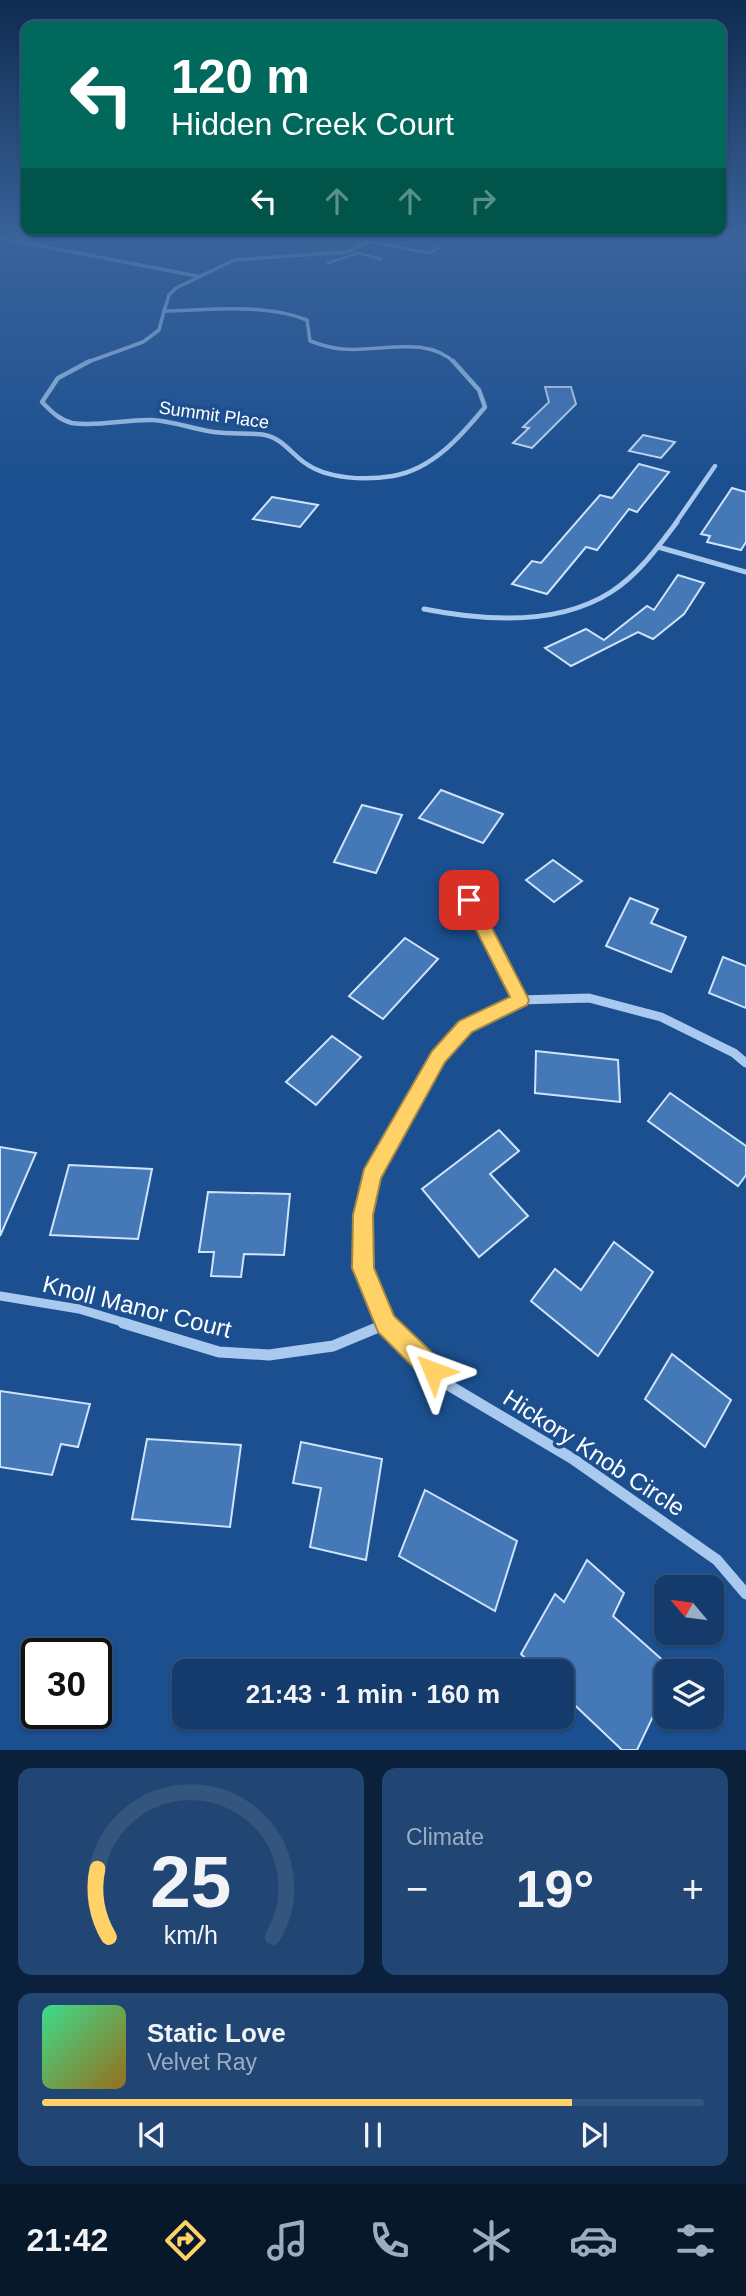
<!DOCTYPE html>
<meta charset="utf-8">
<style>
:root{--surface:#143b6b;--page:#214673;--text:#f1f3f6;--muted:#9dadc1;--line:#33557e;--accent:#ffd166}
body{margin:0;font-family:Helvetica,sans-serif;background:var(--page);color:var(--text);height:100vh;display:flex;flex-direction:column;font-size:26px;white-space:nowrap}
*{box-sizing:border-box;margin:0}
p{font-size:23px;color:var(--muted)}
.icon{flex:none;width:38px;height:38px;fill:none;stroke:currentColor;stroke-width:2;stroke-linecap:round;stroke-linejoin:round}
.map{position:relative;height:1750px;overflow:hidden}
.details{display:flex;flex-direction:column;gap:18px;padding:18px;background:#0b203b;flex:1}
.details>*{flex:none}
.guide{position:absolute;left:21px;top:21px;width:705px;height:214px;border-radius:14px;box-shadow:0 2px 5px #0004,0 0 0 2px var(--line);background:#00695c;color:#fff;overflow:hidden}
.needle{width:46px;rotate:299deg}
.fabs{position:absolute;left:654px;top:1575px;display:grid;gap:14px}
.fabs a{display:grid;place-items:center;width:70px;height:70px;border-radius:14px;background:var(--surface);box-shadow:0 2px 5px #0004,0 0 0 2px var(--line);font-size:35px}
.speed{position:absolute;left:21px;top:1638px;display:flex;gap:14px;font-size:35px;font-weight:700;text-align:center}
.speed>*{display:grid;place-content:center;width:91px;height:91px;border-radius:50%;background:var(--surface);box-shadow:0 2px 5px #0004,0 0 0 2px var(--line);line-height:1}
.speed .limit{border:4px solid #111;border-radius:10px;background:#fff;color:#111}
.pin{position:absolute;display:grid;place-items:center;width:60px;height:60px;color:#fff;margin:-30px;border-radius:14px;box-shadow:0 4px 10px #0006}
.me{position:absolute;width:77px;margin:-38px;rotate:314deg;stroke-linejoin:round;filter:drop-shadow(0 0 5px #0008)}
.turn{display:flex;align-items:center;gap:24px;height:147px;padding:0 35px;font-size:32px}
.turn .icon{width:91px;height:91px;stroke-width:2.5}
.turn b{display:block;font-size:49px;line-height:60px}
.lanes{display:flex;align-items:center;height:66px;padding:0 35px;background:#0003;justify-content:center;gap:35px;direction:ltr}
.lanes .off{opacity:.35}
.big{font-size:52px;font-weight:800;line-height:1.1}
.details .tile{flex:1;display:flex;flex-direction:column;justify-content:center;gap:10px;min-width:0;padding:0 24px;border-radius:14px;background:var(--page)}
.details .dial{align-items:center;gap:0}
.dial svg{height:182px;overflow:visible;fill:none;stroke:var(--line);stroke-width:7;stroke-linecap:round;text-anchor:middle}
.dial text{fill:var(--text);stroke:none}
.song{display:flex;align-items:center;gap:21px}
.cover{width:84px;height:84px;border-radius:10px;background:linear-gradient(135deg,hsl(150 70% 55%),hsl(40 70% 35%))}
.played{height:7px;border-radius:4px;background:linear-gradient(90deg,var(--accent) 80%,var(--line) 80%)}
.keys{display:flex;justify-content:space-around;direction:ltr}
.heat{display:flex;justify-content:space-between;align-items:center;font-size:38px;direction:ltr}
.details .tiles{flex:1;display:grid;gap:18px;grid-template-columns:1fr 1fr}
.tile:last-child{grid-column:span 2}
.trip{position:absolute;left:172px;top:1659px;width:402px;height:70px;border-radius:14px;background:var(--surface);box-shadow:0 2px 5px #0004,0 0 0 2px var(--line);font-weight:800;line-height:70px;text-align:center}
.tabs{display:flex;height:112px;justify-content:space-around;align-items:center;background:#08182b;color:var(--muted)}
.tabs .icon{width:49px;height:49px}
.tabs .active{color:var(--accent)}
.tabs b{font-size:32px;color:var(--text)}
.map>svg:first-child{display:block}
.building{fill:#4478b7;stroke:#cfe3fa;stroke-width:2}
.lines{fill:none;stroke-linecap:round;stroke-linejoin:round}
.lane{stroke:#a9c9ee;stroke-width:2.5}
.street-far5{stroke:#a9c9ee;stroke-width:3.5}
.street-far4{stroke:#a9c9ee;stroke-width:4.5}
.street-far3{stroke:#a9c9ee;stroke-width:5}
.street-far2{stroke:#a9c9ee;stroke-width:7}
.street-far1{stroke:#a9c9ee;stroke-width:9}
.street{stroke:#a9c9ee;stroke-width:11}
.route{fill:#ffd166;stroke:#a68842;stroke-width:2}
.labels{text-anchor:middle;stroke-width:7;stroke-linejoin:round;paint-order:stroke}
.far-street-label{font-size:18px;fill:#fff;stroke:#1b4f8f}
.near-street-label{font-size:24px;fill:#fff;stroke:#1b4f8f}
</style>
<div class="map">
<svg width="746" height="1750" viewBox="0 0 746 1750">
<rect width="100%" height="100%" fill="#1b4f8f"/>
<g class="building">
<path d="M545 387H571L576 404 532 448 513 443 529 428 523 427 549 402Z"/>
<path d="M643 435 675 442 661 458 629 451Z"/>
<path d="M639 464 669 472 637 512 629 509 597 550 586 547 547 594 512 584 532 561 541 563 600 495 612 498Z"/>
<path d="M732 488 746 492V542L741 550 707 542 710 536 701 534Z"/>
<path d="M272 497 318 505 300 527 253 519Z"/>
<path d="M678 575 704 583 684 614 653 639 638 632 571 666 545 648 586 629 604 640 647 606 654 610Z"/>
<path d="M441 790 503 814 483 843 419 818Z"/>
<path d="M362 805 402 815 376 873 334 862Z"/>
<path d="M553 860 582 881 554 902 526 880Z"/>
<path d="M630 898 658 909 651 923 686 937 671 972 606 946Z"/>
<path d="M405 938 438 959 383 1019 349 996Z"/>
<path d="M723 957 746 966V1008L709 993Z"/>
<path d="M332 1036 361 1057 316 1105 286 1082Z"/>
<path d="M536 1051 618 1060 620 1102 535 1093Z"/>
<path d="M670 1093 746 1146V1175L738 1186 648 1121Z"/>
<path d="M499 1130 519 1151 490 1174 528 1216 479 1257 422 1189Z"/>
<path d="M0 1147 36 1153 0 1236Z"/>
<path d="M69 1165 152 1169 138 1239 50 1235Z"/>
<path d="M208 1192 290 1194 284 1255 244 1254 241 1277 211 1276 214 1252H199Z"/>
<path d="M614 1242 653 1272 598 1356 531 1301 555 1269 581 1290Z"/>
<path d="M672 1354 731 1400 705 1447 645 1399Z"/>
<path d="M0 1391 90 1404 78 1447 61 1444 52 1475 0 1467Z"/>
<path d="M147 1439 241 1445 230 1527 132 1519Z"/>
<path d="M301 1442 382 1459 366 1560 310 1547 321 1488 293 1483Z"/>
<path d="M425 1490 517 1541 495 1611 399 1556Z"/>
<path d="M587 1560 624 1593 613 1616 667 1664V1687L637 1750H622L562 1693V1671H539L521 1654 555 1594 564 1602Z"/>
</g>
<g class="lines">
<g class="lane">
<path d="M369 242 429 253 440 247"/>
<path d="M31 244 47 236"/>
<path d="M328 263 358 253 381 259"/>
</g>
<g class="street-far5">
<path d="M0 238 197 276"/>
<path d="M164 311 169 295 176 288 234 260 347 252 380 236"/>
<path d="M85 363 143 342 159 330 164 311C211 310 263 303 307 320L310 341C321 345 330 348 342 349 378 353 425 334 455 363"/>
</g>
<g class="street-far4">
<path d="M90 361 58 378 42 402C51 411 59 420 72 423 98 427 126 419 152 420 173 421 193 429 214 432 229 434 243 433 257 434 281 435 288 451 305 463 328 480 367 480 393 476 433 469 461 436 485 407L479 390 453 361"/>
<path d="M675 524 715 466"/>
</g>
<g class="street-far3">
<path d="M658 547 746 572"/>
<path d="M424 609C484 621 558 626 611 592 638 575 658 547 677 522"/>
</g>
<path class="street-far2" d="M469 899 515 990"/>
<g class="street-far1">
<path d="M514 989 520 1000"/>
<path d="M0 1296 79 1309 129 1324"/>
<path d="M386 1324 363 1268V1215L372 1176 439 1057 465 1026 520 1000 589 998 661 1017 734 1053 746 1063"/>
</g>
<g class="street">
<path d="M123 1323 219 1352 269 1355 333 1346 386 1324"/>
<path d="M385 1323 450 1386 573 1459 717 1560 746 1594"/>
</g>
</g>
<linearGradient id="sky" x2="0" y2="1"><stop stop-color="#0f2b4f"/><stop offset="0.49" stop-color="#39639b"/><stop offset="1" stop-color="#39639b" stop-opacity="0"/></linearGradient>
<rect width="746" height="481" fill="url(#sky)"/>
<path class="route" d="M469 893 475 895 529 1000 527 1005 472 1032 445 1062 381 1178 373 1215 374 1268 394 1316 442 1362 445 1371 442 1379 433 1382 425 1379 378 1332 352 1268 353 1215 364 1169 432 1051 459 1021 510 997 461 900Z"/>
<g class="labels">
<g class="far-street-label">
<text transform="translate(214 415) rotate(8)" y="6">Summit Place</text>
</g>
<g class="near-street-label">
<text transform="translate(137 1307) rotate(14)" y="8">Knoll Manor Court</text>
<text transform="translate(594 1453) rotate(33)" y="8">Hickory Knob Circle</text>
</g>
</g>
</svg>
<div class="fabs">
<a><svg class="needle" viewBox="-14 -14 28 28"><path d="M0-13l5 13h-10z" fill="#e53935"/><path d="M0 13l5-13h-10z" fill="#9dadc1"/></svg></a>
<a><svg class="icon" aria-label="layers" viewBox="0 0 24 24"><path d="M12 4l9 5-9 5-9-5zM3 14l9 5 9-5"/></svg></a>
</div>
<div class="speed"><div class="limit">30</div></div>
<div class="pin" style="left:469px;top:900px;background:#d93025"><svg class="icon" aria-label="arrive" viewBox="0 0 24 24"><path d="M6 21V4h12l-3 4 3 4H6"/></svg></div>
<svg class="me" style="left:433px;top:1371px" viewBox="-20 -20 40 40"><path d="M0-17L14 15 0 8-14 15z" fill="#ffd166" stroke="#fff" stroke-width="4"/></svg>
<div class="trip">21:43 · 1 min · 160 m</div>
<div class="guide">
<div class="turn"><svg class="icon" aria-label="left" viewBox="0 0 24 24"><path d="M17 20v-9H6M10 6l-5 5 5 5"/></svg><div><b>120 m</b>Hidden Creek Court</div></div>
<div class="lanes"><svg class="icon" aria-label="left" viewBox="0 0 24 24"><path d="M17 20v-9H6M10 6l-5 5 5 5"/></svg><svg class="icon off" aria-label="ahead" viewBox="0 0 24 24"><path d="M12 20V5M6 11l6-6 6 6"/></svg><svg class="icon off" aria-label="ahead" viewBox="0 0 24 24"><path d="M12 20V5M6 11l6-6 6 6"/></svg><svg class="icon off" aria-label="right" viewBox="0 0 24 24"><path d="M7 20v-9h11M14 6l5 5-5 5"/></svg></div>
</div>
</div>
<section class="details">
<div class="tiles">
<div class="tile dial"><svg viewBox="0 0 100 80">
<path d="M14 69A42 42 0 1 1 86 69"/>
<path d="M14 69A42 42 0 0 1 9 39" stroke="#ffd166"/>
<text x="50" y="56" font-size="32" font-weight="700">25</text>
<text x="50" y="72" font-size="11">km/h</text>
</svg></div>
<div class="tile"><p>Climate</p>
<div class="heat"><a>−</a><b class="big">19°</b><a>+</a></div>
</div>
<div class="tile">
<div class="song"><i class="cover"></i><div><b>Static Love</b><p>Velvet Ray</p></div></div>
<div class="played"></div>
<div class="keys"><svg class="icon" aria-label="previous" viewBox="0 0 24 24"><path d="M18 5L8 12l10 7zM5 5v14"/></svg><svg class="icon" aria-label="pause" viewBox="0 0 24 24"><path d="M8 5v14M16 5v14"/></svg><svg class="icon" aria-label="next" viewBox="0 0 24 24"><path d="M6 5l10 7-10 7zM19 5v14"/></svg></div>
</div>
</div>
</section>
<nav class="tabs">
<b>21:42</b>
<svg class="icon active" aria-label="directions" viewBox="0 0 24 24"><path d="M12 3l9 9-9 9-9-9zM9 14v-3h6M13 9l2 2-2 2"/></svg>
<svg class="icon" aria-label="music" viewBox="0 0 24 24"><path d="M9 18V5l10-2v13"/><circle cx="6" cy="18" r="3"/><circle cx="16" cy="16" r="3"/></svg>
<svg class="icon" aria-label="phone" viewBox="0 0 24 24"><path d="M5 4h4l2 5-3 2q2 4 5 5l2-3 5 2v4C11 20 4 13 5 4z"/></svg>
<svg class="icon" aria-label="climate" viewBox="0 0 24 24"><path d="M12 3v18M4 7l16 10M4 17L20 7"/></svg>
<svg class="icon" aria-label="car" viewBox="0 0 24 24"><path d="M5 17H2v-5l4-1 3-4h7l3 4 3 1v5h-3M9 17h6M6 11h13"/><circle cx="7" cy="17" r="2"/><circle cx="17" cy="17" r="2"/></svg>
<svg class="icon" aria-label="filters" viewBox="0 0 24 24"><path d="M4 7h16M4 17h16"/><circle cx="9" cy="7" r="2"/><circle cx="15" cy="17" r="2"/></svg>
</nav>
